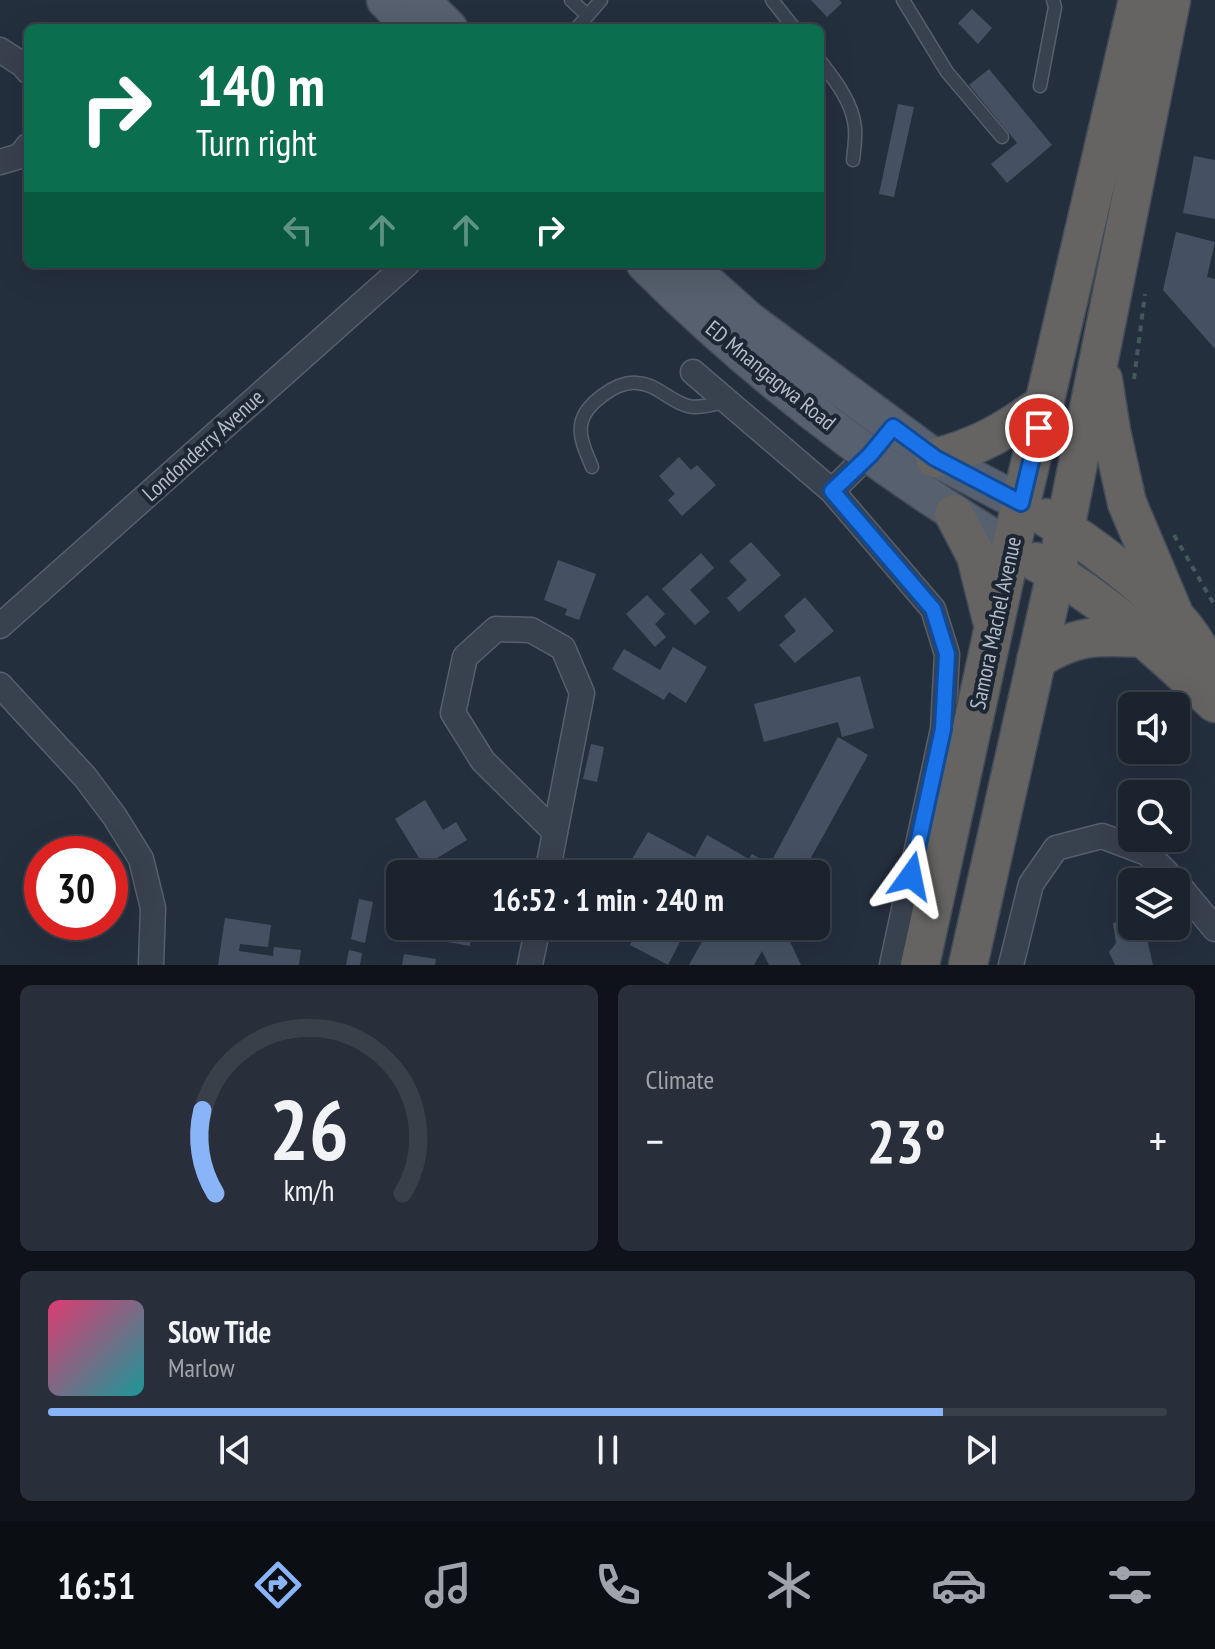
<!DOCTYPE html>
<meta charset="utf-8">
<style>
:root{--surface:#1b232e;--page:#282f3a;--text:#f1f3f6;--muted:#a0a4aa;--line:#39404a;--accent:#8ab4f8}
body{margin:0;font-family:"PT Sans Narrow",sans-serif;background:var(--page);color:var(--text);height:100vh;display:flex;flex-direction:column;font-size:30px;white-space:nowrap}
*{box-sizing:border-box;margin:0}
p{font-size:26px;color:var(--muted)}
.icon{flex:none;width:44px;height:44px;fill:none;stroke:currentColor;stroke-width:2;stroke-linecap:round;stroke-linejoin:round}
.map{position:relative;height:965px;overflow:hidden}
.sheet{display:flex;flex-direction:column;gap:20px;padding:20px;background:#0f1319;flex:1}
.sheet>*{flex:none}
.top-card{position:absolute;left:24px;top:24px;width:800px;height:244px;border-radius:12px;box-shadow:0 8px 32px #0002,0 0 0 2px var(--line);background:#0b6e4f;color:#fff;overflow:hidden}
.fabs{position:absolute;left:1118px;top:692px;display:grid;gap:16px}
.fabs a{display:grid;place-items:center;width:72px;height:72px;border-radius:12px;background:var(--surface);box-shadow:0 8px 32px #0002,0 0 0 2px var(--line);font-size:40px}
.speed{position:absolute;left:24px;top:836px;display:flex;gap:16px;font-size:40px;font-weight:700;text-align:center}
.speed>*{display:grid;place-content:center;width:104px;height:104px;border-radius:50%;background:var(--surface);box-shadow:0 8px 32px #0002,0 0 0 2px var(--line);line-height:1}
.speed .limit{border:12px solid #d22;background:#fff;color:#111}
.pin{position:absolute;display:grid;place-items:center;width:68px;height:68px;color:#fff;margin:-34px;border:4px solid #fff;border-radius:50%;box-shadow:0 2px 8px #0007}
.me{position:absolute;width:88px;margin:-44px;rotate:12deg;stroke-linejoin:round;filter:drop-shadow(0 0 6px #0008)}
.turn{display:flex;align-items:center;gap:28px;height:168px;padding:0 40px;font-size:36px}
.turn .icon{width:104px;height:104px;stroke-width:2.5}
.turn b{display:block;font-size:56px;line-height:68px}
.lanes{display:flex;align-items:center;height:76px;padding:0 40px;background:#0003;justify-content:center;gap:40px;direction:ltr}
.lanes .off{opacity:.35}
.big{font-size:60px;font-weight:700;line-height:1.1}
.sheet .widget{flex:1;display:flex;flex-direction:column;justify-content:center;gap:12px;min-width:0;padding:0 28px;border-radius:12px;background:var(--page)}
.sheet .dial{align-items:center;gap:0}
.dial svg{height:208px;overflow:visible;fill:none;stroke:var(--line);stroke-width:7;stroke-linecap:round;text-anchor:middle}
.dial text{fill:var(--text);stroke:none}
.song{display:flex;align-items:center;gap:24px}
.cover{width:96px;height:96px;border-radius:12px;background:linear-gradient(135deg,hsl(340 70% 55%),hsl(180 70% 35%))}
.played{height:8px;border-radius:4px;background:linear-gradient(90deg,var(--accent) 80%,var(--line) 80%)}
.keys{display:flex;justify-content:space-around;direction:ltr}
.heat{display:flex;justify-content:space-between;align-items:center;font-size:44px;direction:ltr}
.sheet .tiles{flex:1;display:grid;gap:20px;grid-template-columns:1fr 1fr}
.widget:last-child{grid-column:span 2}
.trip{position:absolute;left:386px;top:860px;width:444px;height:80px;border-radius:12px;background:var(--surface);box-shadow:0 8px 32px #0002,0 0 0 2px var(--line);font-weight:700;line-height:80px;text-align:center}
.dock{display:flex;height:128px;justify-content:space-around;align-items:center;background:#0b0e12;color:var(--muted)}
.dock .icon{width:56px;height:56px}
.dock .active{color:var(--accent)}
.dock b{font-size:36px;color:var(--text)}
.map>svg:first-child{display:block}
.building{fill:#455162}
.lines{fill:none;stroke-linecap:round;stroke-linejoin:round}
.service-casing{stroke:#565f6c;stroke-width:15}
.minor-casing{stroke:#565f6c;stroke-width:27}
.primary-casing{stroke:#414a57;stroke-width:39}
.trunk-casing{stroke:#434c59;stroke-width:41}
.path{stroke:#44595c;stroke-width:4;stroke-dasharray:6 6;stroke-linecap:butt}
.service{stroke:#38414e;stroke-width:12}
.minor{stroke:#38414e;stroke-width:24}
.primary{stroke:#56606e;stroke-width:36}
.trunk{stroke:#656462;stroke-width:38}
.route-casing{stroke:#114b97;stroke-width:20}
.route{stroke:#1a73e8;stroke-width:14}
.labels{text-anchor:middle;stroke-width:8;stroke-linejoin:round;paint-order:stroke}
.street-label{font-size:22px;fill:#b4bcc9;stroke:#1d2633}
</style>
<div class="map">
<svg width="1215" height="965" viewBox="0 0 1215 965">
<rect width="100%" height="100%" fill="#242f3e"/>
<g class="building">
<path d="M811 0H839L842 3 827 17Z"/>
<path d="M972 9 992 28 978 44 958 23Z"/>
<path d="M989 69 1052 145 1007 183 991 164 1017 143 969 85Z"/>
<path d="M898 104 914 107 894 197 879 194Z"/>
<path d="M1194 156 1215 160V219L1183 213Z"/>
<path d="M1176 232 1215 242 1207 277 1215 279V349L1163 290Z"/>
<path d="M679 457 691 470 697 465 716 485 682 516 668 500 675 494 659 476Z"/>
<path d="M751 542 781 575 739 612 727 598 747 580 729 561Z"/>
<path d="M701 553 714 568 690 590 710 612 695 625 662 589Z"/>
<path d="M558 560 596 574 579 620 565 615 567 609 544 600Z"/>
<path d="M647 595 665 614 655 624 666 637 655 647 626 614Z"/>
<path d="M805 597 834 631 795 663 779 645 796 631 784 616Z"/>
<path d="M673 647 707 667 686 703 669 692 664 700 612 669 624 649 660 670Z"/>
<path d="M860 676 874 728 842 737 838 722 764 742 754 704Z"/>
<path d="M838 737 868 755 802 874H635L626 869 648 832 695 857 707 835 749 859 752 854 770 864Z"/>
<path d="M591 744 604 747 597 782 583 779Z"/>
<path d="M425 800 443 830 456 822 467 840 424 866 395 819Z"/>
<path d="M359 899 373 902 365 943 351 939Z"/>
<path d="M225 918 271 925 268 947 240 944 239 951 273 956 274 947 301 950 299 965H218Z"/>
<path d="M1132 920V926H1137L1146 934 1153 965H1115L1109 952 1116 943 1113 923Z"/>
<path d="M410 926H473L470 946 408 935Z"/>
<path d="M640 926H669L684 934 668 965 630 945Z"/>
<path d="M684 926H792L787 935 801 965H769L762 951 754 965H689L704 938Z"/>
<path d="M349 950 362 953 360 965H346Z"/>
<path d="M404 954 436 959 435 965H402Z"/>
</g>
<g class="lines">
<defs>
<g id="service">
<path d="M571 0 587 15"/>
<path d="M772 0 794 28"/>
<path d="M903 0 947 72 1002 137"/>
<path d="M577 28 601 0"/>
<path d="M820 61C835 80 853 103 855 128 856 138 854 150 853 160"/>
<path d="M1040 86 1055 7 1053 0"/>
<path d="M592 467C587 454 579 439 581 425 584 404 617 381 637 383 657 384 669 401 688 406 698 409 714 404 725 402"/>
</g>
<g id="minor">
<path d="M0 50 23 65 28 71"/>
<path d="M0 162 20 156 28 146"/>
<path d="M693 372 832 491 933 609 947 654 943 729 892 965"/>
<path d="M832 491 878 445"/>
<path d="M0 626 407 264"/>
<path d="M0 685 85 777 115 817 141 859 153 908 151 965"/>
<path d="M547 874 582 693 563 648 531 630 496 629 465 657 453 713 483 761 555 832"/>
<path d="M1176 882 1215 929"/>
<path d="M530 965 538 926"/>
<path d="M1011 965 1031 884 1056 848 1102 836 1147 853 1176 882"/>
</g>
<g id="primary">
<path d="M385 0 412 28"/>
<path d="M421 0 449 28"/>
<path d="M645 264C754 373 880 469 1012 549"/>
<path d="M686 264 750 321 935 458 1021 503"/>
</g>
<g id="trunk">
<path d="M1103 380 1111 431 1127 503 1176 619"/>
<path d="M935 458C980 447 1008 429 1045 403"/>
<path d="M954 514 976 556 992 620"/>
<path d="M1047 518C1089 542 1140 583 1175 617 1192 634 1205 658 1215 680"/>
<path d="M1036 562C1104 598 1159 651 1215 703"/>
<path d="M1036 660C1078 633 1098 636 1147 638"/>
<path d="M920 965 1021 503 1138 0"/>
<path d="M968 965 1056 573 1171 0"/>
</g>
</defs>
<use href="#service" class="service-casing"/>
<use href="#minor" class="minor-casing"/>
<use href="#primary" class="primary-casing"/>
<use href="#trunk" class="trunk-casing"/>
<g class="path">
<path d="M1134 379 1145 294"/>
<path d="M1174 535 1215 606"/>
</g>
<use href="#service" class="service"/>
<use href="#minor" class="minor"/>
<use href="#primary" class="primary"/>
<use href="#trunk" class="trunk"/>
</g>
<g class="lines">
<defs>
<path id="route" d="M911 876 943 729 947 654 933 609 832 491 870 455 893 427 935 458 1021 503 1039 428"/>
</defs>
<use href="#route" class="route-casing"/>
<use href="#route" class="route"/>
</g>
<g class="labels">
<g class="street-label">
<text transform="translate(771 375) rotate(39)" y="8">ED Mnangagwa Road</text>
<text transform="translate(203 445) rotate(-42)" y="8">Londonderry Avenue</text>
<text transform="translate(995 623) rotate(-78)" y="8">Samora Machel Avenue</text>
</g>
</g>
</svg>
<div class="fabs">
<a><svg class="icon" aria-label="sound" viewBox="0 0 24 24"><path d="M4 9h4l5-4v14l-5-4H4zM17 9q2 3 0 6"/></svg></a>
<a><svg class="icon" aria-label="search" viewBox="0 0 24 24"><circle cx="10" cy="10" r="6"/><path d="M15 15l6 6"/></svg></a>
<a><svg class="icon" aria-label="layers" viewBox="0 0 24 24"><path d="M12 4l9 5-9 5-9-5zM3 14l9 5 9-5"/></svg></a>
</div>
<div class="speed"><div class="limit">30</div></div>
<div class="pin" style="left:1039px;top:428px;background:#d93025"><svg class="icon" aria-label="arrive" viewBox="0 0 24 24"><path d="M6 21V4h12l-3 4 3 4H6"/></svg></div>
<svg class="me" style="left:911px;top:876px" viewBox="-20 -20 40 40"><path d="M0-17L14 15 0 8-14 15z" fill="#1a73e8" stroke="#fff" stroke-width="4"/></svg>
<div class="trip">16:52 · 1 min · 240 m</div>
<div class="top-card">
<div class="turn"><svg class="icon" aria-label="right" viewBox="0 0 24 24"><path d="M7 20v-9h11M14 6l5 5-5 5"/></svg><div><b>140 m</b>Turn right</div></div>
<div class="lanes"><svg class="icon off" aria-label="left" viewBox="0 0 24 24"><path d="M17 20v-9H6M10 6l-5 5 5 5"/></svg><svg class="icon off" aria-label="ahead" viewBox="0 0 24 24"><path d="M12 20V5M6 11l6-6 6 6"/></svg><svg class="icon off" aria-label="ahead" viewBox="0 0 24 24"><path d="M12 20V5M6 11l6-6 6 6"/></svg><svg class="icon" aria-label="right" viewBox="0 0 24 24"><path d="M7 20v-9h11M14 6l5 5-5 5"/></svg></div>
</div>
</div>
<section class="sheet">
<div class="tiles">
<div class="widget dial"><svg viewBox="0 0 100 80">
<path d="M14 69A42 42 0 1 1 86 69"/>
<path d="M14 69A42 42 0 0 1 9 37" stroke="#8ab4f8"/>
<text x="50" y="56" font-size="32" font-weight="700">26</text>
<text x="50" y="72" font-size="11">km/h</text>
</svg></div>
<div class="widget"><p>Climate</p>
<div class="heat"><a>−</a><b class="big">23°</b><a>+</a></div>
</div>
<div class="widget">
<div class="song"><i class="cover"></i><div><b>Slow Tide</b><p>Marlow</p></div></div>
<div class="played"></div>
<div class="keys"><svg class="icon" aria-label="previous" viewBox="0 0 24 24"><path d="M18 5L8 12l10 7zM5 5v14"/></svg><svg class="icon" aria-label="pause" viewBox="0 0 24 24"><path d="M8 5v14M16 5v14"/></svg><svg class="icon" aria-label="next" viewBox="0 0 24 24"><path d="M6 5l10 7-10 7zM19 5v14"/></svg></div>
</div>
</div>
</section>
<nav class="dock">
<b>16:51</b>
<svg class="icon active" aria-label="directions" viewBox="0 0 24 24"><path d="M12 3l9 9-9 9-9-9zM9 14v-3h6M13 9l2 2-2 2"/></svg>
<svg class="icon" aria-label="music" viewBox="0 0 24 24"><path d="M9 18V5l10-2v13"/><circle cx="6" cy="18" r="3"/><circle cx="16" cy="16" r="3"/></svg>
<svg class="icon" aria-label="phone" viewBox="0 0 24 24"><path d="M5 4h4l2 5-3 2q2 4 5 5l2-3 5 2v4C11 20 4 13 5 4z"/></svg>
<svg class="icon" aria-label="climate" viewBox="0 0 24 24"><path d="M12 3v18M4 7l16 10M4 17L20 7"/></svg>
<svg class="icon" aria-label="car" viewBox="0 0 24 24"><path d="M5 17H2v-5l4-1 3-4h7l3 4 3 1v5h-3M9 17h6M6 11h13"/><circle cx="7" cy="17" r="2"/><circle cx="17" cy="17" r="2"/></svg>
<svg class="icon" aria-label="filters" viewBox="0 0 24 24"><path d="M4 7h16M4 17h16"/><circle cx="9" cy="7" r="2"/><circle cx="15" cy="17" r="2"/></svg>
</nav>
